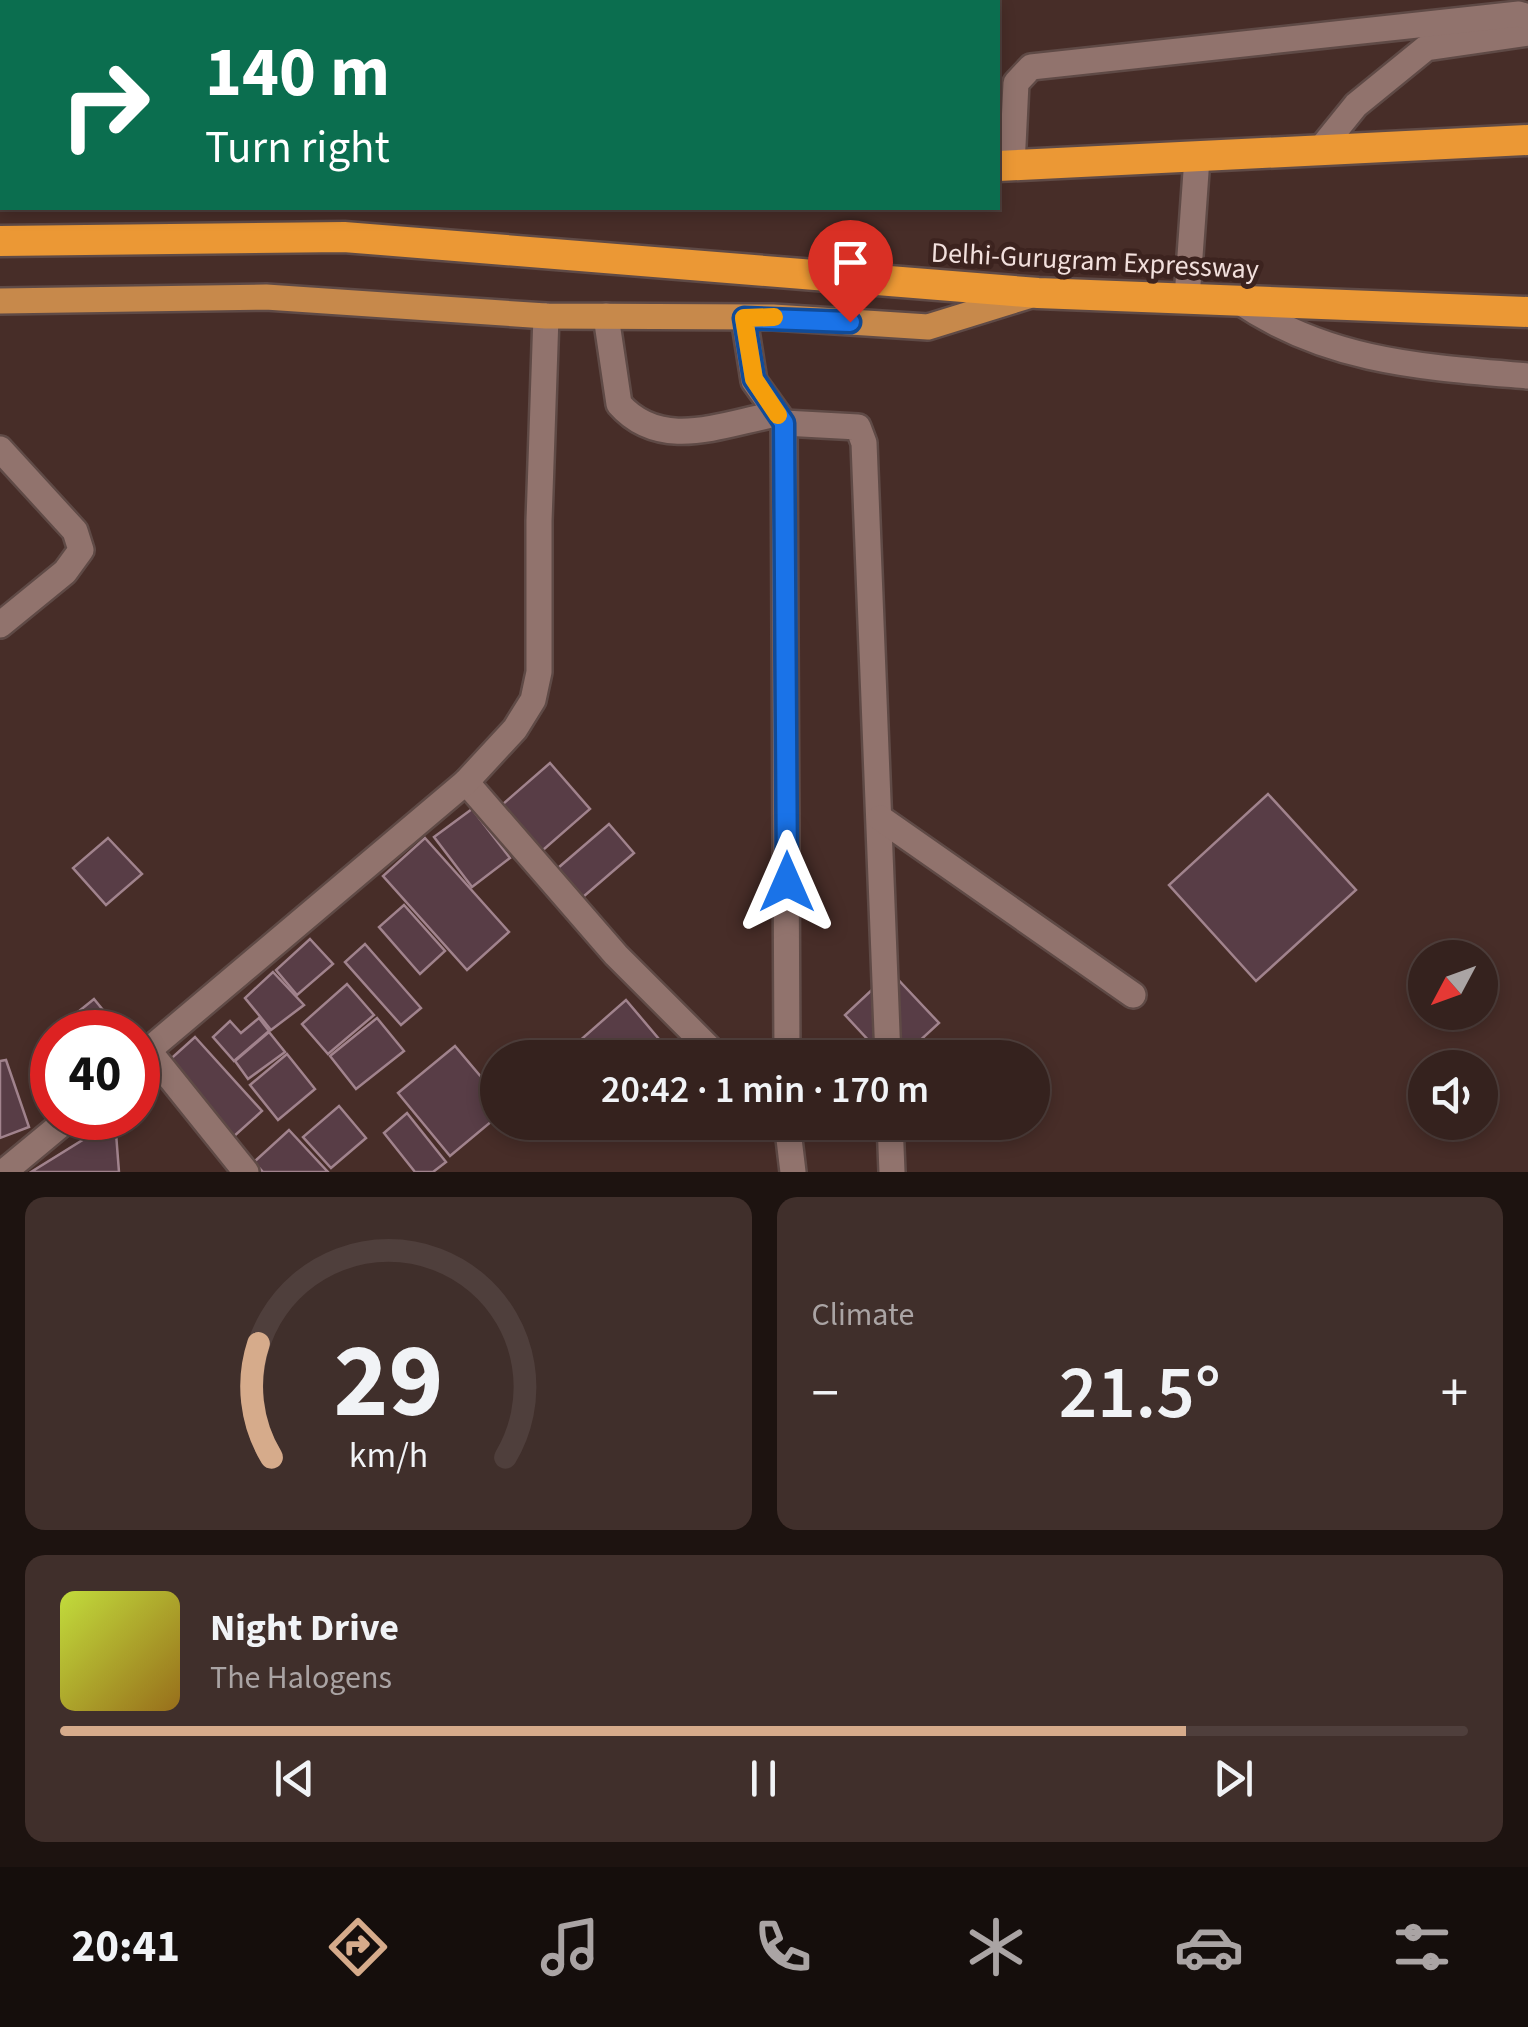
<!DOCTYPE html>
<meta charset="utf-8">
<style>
:root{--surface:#35221e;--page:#402f2b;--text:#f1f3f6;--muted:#aaa4a4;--line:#4f3f3c;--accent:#d6ab8b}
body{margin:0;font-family:"Source Sans 3",sans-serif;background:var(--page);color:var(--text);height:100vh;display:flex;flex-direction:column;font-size:38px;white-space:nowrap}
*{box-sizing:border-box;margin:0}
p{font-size:32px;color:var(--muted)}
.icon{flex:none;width:55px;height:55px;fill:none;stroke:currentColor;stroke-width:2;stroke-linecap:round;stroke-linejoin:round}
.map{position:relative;height:1172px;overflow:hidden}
.drawer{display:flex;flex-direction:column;gap:25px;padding:25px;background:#1d1310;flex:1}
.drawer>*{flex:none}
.hud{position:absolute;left:0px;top:0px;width:1000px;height:210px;box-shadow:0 5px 15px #0003,0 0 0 2px var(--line);background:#0b6e4f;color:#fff;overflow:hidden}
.needle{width:65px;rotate:229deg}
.buttons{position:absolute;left:1408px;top:940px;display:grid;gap:20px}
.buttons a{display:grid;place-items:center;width:90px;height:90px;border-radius:50%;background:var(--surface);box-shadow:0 5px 15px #0003,0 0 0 2px var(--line);font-size:50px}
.speed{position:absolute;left:30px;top:1010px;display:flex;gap:20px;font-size:50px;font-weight:700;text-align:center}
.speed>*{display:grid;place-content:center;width:130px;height:130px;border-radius:50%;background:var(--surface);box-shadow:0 5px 15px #0003,0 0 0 2px var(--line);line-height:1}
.speed .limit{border:15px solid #d22;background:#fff;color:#111}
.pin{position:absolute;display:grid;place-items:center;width:85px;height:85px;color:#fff;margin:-102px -42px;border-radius:50% 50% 50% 0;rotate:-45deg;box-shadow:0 0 10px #0007}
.pin .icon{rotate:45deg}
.me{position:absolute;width:110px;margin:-55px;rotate:0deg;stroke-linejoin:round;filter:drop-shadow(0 0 8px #0008)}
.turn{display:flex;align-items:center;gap:35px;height:210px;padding:0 40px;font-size:45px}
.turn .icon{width:130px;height:130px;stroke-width:2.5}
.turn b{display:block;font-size:70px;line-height:85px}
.big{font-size:75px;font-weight:600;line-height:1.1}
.drawer .card{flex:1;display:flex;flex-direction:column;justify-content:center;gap:15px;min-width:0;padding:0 35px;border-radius:20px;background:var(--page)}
.drawer .dial{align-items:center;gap:0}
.dial svg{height:260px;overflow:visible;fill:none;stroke:var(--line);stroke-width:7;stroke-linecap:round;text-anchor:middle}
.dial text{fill:var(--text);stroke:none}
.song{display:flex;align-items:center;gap:30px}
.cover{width:120px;height:120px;border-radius:15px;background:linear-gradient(135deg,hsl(70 70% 55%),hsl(40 70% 35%))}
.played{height:10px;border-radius:5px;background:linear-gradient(90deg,var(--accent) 80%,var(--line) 80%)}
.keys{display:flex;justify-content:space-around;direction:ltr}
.heat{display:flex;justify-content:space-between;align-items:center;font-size:55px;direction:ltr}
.drawer .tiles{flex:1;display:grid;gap:25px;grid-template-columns:1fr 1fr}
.card:last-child{grid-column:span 2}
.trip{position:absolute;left:480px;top:1040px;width:570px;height:100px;border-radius:50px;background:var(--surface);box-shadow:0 5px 15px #0003,0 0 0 2px var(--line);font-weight:600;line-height:100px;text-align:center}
.tabs{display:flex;height:160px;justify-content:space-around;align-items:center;background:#150e0c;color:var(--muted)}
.tabs .icon{width:70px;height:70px}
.tabs .selected{color:var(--accent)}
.tabs b{font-size:45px;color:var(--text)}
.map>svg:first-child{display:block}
.building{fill:#583d46;stroke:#a1838d;stroke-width:2.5}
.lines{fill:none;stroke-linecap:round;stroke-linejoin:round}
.minor-casing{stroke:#5f4a46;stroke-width:30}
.major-casing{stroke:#5f4a46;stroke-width:30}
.highway-casing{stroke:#5f4a46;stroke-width:35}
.minor{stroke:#91736d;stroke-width:25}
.major{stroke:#c7894b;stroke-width:25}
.highway{stroke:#eb9835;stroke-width:30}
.route-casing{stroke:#114b97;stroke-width:25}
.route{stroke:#1a73e8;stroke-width:18}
.slow{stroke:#f59e0b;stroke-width:18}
.labels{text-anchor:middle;stroke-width:10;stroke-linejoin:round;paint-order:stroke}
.street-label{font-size:28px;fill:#f2e0dd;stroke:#3c231f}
</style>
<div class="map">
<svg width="1528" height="1172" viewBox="0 0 1528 1172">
<rect width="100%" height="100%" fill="#472d28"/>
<g class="building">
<path d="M550 763 590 809 535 857 495 811Z"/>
<path d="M1268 794 1356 890 1256 981 1169 885Z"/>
<path d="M472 809 510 858 472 887 434 837Z"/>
<path d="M609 824 634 853 583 897 558 868Z"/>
<path d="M108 838 142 874 106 905 73 868Z"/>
<path d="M425 838 509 932 467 970 383 876Z"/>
<path d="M404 905 445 951 420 974 379 927Z"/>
<path d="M310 939 333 964 297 995 276 970Z"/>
<path d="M365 944 421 1008 401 1025 345 962Z"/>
<path d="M273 972 304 1005 271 1030 245 998Z"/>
<path d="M891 972 939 1023 901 1058H885L845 1015Z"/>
<path d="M347 984 374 1015 328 1054 302 1024Z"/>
<path d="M94 999 121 1032H78L68 1020Z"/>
<path d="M626 1000 675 1058H560Z"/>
<path d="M259 1018 269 1031 234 1061 213 1037 230 1021 241 1033Z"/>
<path d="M377 1018 404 1051 356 1089 330 1056Z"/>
<path d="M269 1032 285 1052 248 1079 235 1061Z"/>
<path d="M195 1037 262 1111 232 1138 165 1064Z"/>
<path d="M455 1046 498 1097V1116L450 1156 398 1093Z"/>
<path d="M287 1054 315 1089 278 1120 250 1085Z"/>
<path d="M6 1060 29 1127 0 1138V1061Z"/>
<path d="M339 1106 366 1138 331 1168 303 1137Z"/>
<path d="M407 1113 446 1162 433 1172H415L384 1133Z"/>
<path d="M115 1120 119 1172H31Z"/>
<path d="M289 1130 328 1172H263L254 1162Z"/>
</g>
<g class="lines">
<defs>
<g id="minor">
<path d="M345 0 347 2"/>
<path d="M525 0 528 2"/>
<path d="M0 1 2 4"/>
<path d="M126 2 129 0"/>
<path d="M1318 152 1356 105 1426 48 1528 33"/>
<path d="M1012 166 1016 83 1031 67 1519 14 1528 17"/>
<path d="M1187 298 1197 158"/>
<path d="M1237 300C1327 362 1422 367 1528 376"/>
<path d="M606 316 619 404C661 452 722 424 777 414"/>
<path d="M744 318 754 381 784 423 787 1058"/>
<path d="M784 423 858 427 864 443 888 1058"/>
<path d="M0 449 75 531 81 550 65 572 0 625"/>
<path d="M466 782 616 955 719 1058"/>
<path d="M880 818 1133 995"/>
<path d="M148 1050 246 1172"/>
<path d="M138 1059 466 782 515 729 533 700 539 672V521L546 316"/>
<path d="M787 1122 793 1172"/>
<path d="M890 1122 892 1172"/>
<path d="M4 1172 69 1118"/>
</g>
<g id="major">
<path d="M0 139H2"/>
<path d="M0 301 266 297 546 316 773 317 928 327 1028 296"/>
</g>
<g id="highway">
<path d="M998 166 1528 140"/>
<path d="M0 185H2"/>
<path d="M0 241 344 237 1038 293 1528 312"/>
</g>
</defs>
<use href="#minor" class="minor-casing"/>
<use href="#major" class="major-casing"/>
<use href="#highway" class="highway-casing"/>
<use href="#minor" class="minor"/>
<use href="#major" class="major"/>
<use href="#highway" class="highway"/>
</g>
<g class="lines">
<defs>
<path id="route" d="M787 882 784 423 754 379 744 318 850 322"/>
</defs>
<use href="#route" class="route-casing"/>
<use href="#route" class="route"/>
<path class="slow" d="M774 317 744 318 754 379 778 415"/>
</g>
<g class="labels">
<g class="street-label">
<text transform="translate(1095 260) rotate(3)" y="10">Delhi-Gurugram Expressway</text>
</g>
</g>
</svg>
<div class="buttons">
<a><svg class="needle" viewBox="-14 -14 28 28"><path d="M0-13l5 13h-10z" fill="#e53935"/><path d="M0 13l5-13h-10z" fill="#aaa4a4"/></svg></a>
<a><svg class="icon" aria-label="sound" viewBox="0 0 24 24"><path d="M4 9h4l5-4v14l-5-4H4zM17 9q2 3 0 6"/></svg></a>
</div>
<div class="speed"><div class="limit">40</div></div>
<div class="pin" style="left:850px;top:322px;background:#d93025"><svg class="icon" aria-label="arrive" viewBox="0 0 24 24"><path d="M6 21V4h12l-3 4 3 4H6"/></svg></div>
<svg class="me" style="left:787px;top:882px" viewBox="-20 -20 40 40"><path d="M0-17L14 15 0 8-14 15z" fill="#1a73e8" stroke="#fff" stroke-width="4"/></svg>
<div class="trip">20:42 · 1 min · 170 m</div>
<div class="hud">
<div class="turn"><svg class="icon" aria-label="right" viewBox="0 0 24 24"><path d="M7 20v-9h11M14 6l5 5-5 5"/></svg><div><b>140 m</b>Turn right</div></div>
</div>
</div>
<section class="drawer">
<div class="tiles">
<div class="card dial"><svg viewBox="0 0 100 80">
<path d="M14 69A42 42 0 1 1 86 69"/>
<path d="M14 69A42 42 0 0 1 10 34" stroke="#d6ab8b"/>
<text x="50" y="56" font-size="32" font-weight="700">29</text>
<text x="50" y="72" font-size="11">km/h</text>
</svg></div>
<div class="card"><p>Climate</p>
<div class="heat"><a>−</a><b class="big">21.5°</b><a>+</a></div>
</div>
<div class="card">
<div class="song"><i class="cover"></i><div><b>Night Drive</b><p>The Halogens</p></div></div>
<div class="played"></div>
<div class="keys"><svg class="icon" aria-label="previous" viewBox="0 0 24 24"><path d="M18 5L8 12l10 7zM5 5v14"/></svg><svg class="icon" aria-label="pause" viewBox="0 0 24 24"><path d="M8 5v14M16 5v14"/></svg><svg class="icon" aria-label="next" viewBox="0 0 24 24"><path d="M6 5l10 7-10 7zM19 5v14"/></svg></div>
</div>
</div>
</section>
<nav class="tabs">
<b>20:41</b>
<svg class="icon selected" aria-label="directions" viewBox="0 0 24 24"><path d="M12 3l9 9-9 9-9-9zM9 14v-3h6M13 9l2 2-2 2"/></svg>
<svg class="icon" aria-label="music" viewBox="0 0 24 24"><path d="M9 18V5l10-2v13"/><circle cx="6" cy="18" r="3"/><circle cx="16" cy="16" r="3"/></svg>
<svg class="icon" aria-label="phone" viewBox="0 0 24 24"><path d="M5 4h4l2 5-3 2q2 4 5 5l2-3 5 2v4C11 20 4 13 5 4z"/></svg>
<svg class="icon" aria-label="climate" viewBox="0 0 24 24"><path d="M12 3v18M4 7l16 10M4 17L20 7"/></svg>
<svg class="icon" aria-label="car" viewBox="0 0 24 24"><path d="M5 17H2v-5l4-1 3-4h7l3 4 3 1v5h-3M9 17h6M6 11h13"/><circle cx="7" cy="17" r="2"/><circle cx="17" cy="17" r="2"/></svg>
<svg class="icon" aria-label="filters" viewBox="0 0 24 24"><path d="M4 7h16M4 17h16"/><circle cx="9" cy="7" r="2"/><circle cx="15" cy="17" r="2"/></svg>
</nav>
